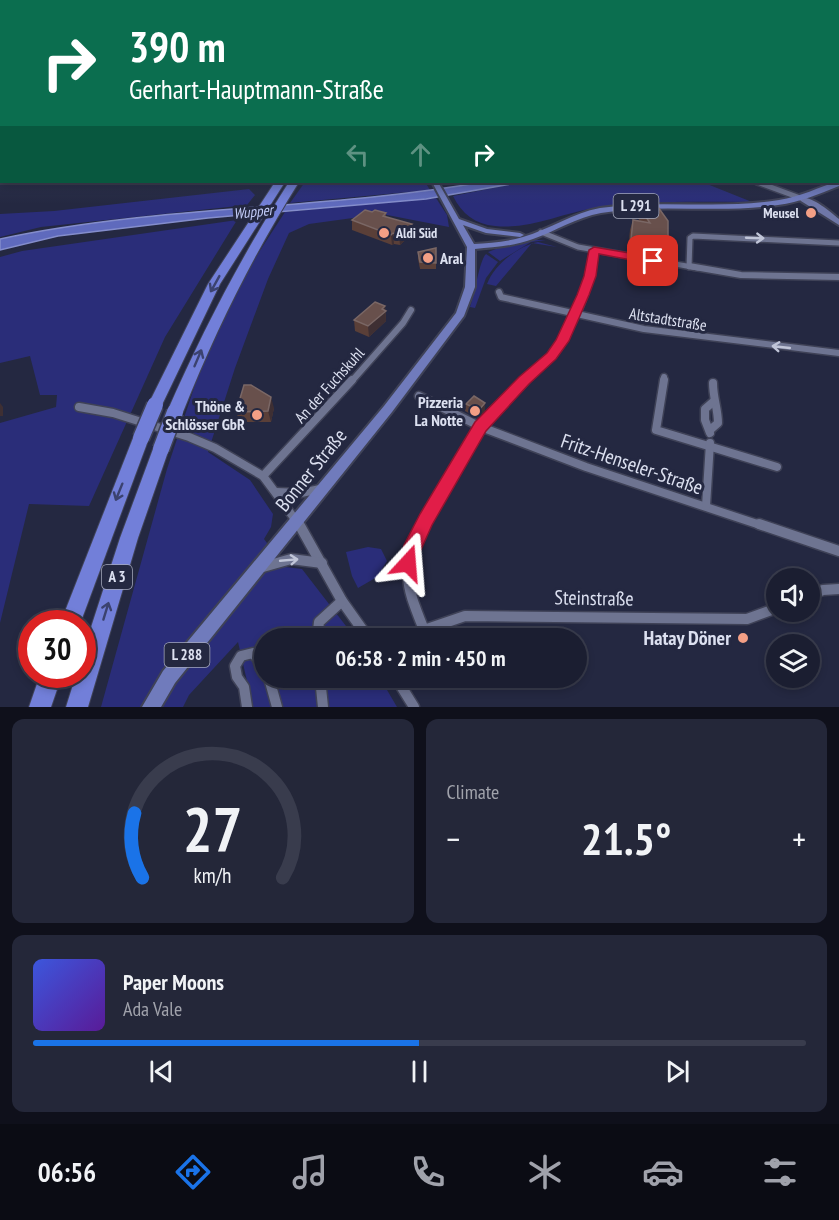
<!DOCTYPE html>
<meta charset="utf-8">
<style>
:root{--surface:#1b1e31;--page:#242739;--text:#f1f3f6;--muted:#a0a2ab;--line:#393c4d;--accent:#1a73e8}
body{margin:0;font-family:"PT Sans Narrow",sans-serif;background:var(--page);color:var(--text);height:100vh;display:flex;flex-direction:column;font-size:22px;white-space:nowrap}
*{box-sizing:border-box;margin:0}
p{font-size:20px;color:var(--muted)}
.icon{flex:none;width:33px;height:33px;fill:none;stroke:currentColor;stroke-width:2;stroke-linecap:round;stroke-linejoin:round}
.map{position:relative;height:707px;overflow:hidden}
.side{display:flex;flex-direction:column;gap:12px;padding:12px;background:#0f101b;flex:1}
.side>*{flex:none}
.banner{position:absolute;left:0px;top:0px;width:840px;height:183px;box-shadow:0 3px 9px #0003,0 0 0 2px var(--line);background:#0b6e4f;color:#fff;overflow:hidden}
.tools{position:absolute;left:766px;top:568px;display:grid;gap:12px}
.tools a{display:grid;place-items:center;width:54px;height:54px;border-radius:50%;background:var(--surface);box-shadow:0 3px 9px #0003,0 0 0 2px var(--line);font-size:30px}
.speed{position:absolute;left:18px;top:610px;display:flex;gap:12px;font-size:30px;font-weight:700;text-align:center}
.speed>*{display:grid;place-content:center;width:78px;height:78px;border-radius:50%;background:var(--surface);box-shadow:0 3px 9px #0003,0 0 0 2px var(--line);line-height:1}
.speed .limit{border:9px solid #d22;background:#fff;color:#111}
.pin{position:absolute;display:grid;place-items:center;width:51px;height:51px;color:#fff;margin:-26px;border-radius:12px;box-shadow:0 3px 9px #0006}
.me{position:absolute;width:66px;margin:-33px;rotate:19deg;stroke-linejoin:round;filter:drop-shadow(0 0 4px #0008)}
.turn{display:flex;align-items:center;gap:21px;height:126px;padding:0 30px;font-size:27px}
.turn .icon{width:78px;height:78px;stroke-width:2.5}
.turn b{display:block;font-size:42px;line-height:51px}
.lanes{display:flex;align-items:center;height:57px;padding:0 30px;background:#0003;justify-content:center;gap:30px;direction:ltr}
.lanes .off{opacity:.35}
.big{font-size:45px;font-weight:600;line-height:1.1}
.side .tile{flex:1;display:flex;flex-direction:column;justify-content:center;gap:9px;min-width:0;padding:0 21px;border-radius:12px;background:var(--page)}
.side .dial{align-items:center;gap:0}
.dial svg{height:156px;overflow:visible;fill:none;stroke:var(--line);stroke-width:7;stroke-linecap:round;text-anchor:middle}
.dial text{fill:var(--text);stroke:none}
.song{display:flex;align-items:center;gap:18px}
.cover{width:72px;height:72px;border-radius:9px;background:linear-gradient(135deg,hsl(230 70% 55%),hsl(270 70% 35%))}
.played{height:6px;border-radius:3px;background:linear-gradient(90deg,var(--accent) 50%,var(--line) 50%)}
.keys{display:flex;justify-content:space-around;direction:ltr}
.heat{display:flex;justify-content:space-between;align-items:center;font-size:33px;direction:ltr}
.side .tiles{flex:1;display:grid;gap:12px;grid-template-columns:1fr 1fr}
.tile:last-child{grid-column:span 2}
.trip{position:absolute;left:254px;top:628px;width:333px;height:60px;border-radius:30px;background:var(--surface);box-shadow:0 3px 9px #0003,0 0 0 2px var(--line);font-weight:600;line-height:60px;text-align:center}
.dock{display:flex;height:96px;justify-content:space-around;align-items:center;background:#0b0c14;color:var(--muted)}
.dock .icon{width:42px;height:42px}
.dock .current{color:var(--accent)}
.dock b{font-size:27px;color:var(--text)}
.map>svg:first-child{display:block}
.green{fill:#2a2d79}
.water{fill:#5f6abd;stroke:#848dcc;stroke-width:1.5}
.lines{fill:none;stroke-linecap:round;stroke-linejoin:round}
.street-far3-casing{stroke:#3f4257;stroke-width:8}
.street-far2-casing{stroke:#3f4257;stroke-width:9}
.street-far1-casing{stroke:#3f4257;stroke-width:11}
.street-casing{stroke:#3f4257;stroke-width:13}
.secondary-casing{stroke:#3f4257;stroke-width:4}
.primary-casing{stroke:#3f4257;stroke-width:4}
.highway-casing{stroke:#3f4257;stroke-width:2}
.street-far3{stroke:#6e7491;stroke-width:5}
.street-far2{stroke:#6e7491;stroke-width:6}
.street-far1{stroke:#6e7491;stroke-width:8}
.street{stroke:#6e7491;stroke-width:10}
.secondary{fill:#6f77a7;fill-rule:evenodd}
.primary{fill:#707bbc;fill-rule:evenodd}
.highway{fill:#727fd9;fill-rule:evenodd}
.highway-bridge-casing{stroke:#3f4257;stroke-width:19;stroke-linecap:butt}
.highway-bridge{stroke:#727fd9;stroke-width:16}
.wall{fill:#5a3f38}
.shaded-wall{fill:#3e2f33}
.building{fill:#68504c;stroke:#7a6765;stroke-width:1.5}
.oneway{stroke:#c0c5d8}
.oneway2{stroke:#3b426f}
.route{fill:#e11d48;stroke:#92132f;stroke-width:1.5}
.poi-dot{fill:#f39f85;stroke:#242841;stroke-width:2}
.labels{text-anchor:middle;stroke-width:6;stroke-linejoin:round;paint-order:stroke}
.far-poi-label{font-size:14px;font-weight:bold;fill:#dce0f0;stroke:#242841;text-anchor:end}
.shield{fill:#242841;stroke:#a5a9bc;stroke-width:1.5}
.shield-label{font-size:15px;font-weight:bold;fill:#dce0f0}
.far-water-label{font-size:15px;font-style:italic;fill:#c2cbf8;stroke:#242841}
.poi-label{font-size:16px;font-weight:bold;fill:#dce0f0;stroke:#242841;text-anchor:end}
.street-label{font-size:16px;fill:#dce0f0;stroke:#242841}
.near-street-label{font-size:20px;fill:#dce0f0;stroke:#242841}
.near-poi-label{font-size:20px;font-weight:bold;fill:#dce0f0;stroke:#242841;text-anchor:end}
</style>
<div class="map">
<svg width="839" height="707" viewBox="0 0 839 707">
<rect width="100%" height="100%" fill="#242841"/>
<g class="green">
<path d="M305 182H425L430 190 290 203Z"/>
<path d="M522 182H702L752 202C700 202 647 200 595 208 562 213 529 230 495 226 475 224 462 214 453 196Z"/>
<path d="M249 189 255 195 247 205 41 227 0 237V214L54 211Z"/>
<path d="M436 198 447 215 449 227 382 214 309 224 289 233 268 279 235 368 208 452 250 480 273 514 271 527 264 539 285 567 302 569 356 639H264V678H380L397 707H253L238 642 189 695 183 707H101L167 469 202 364 239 283 285 212Z"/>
<path d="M237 220 165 337 89 506 29 504 0 623V423L56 407 57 395H40L30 356 0 363V257L22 251Z"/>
<path d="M531 240H546L531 242 500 261 488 252 501 247Z"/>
<path d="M538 242 557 247 532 243 496 286 487 284C494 265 518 246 538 242Z"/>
<path d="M486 254 498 262 486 278 475 308 470 307C475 294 479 261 486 254Z"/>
<path d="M368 547 381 549 387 561 377 577 358 588 352 576 346 552Z"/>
</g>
<path class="water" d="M483 182H522L426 199 208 218 58 236 0 250V239C159 205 323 210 483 182Z"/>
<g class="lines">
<defs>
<g id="street-far3">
<path d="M757 182 803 199"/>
<path d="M541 232 578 247 698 268"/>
<path d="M689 267 690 238 693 236 839 243"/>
<path d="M591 268 594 250"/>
</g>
<g id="street-far2">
<path d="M689 266 741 275 839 277"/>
<path d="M499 292 501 297 644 329 839 353"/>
<path d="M351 382 403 323 411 310"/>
<path d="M525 382C536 370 551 358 560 344 575 322 588 292 592 266"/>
<path d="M663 382 664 377"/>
</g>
<g id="street-far1">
<path d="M664 380 656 430 777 467"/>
<path d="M419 396 481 427 586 467 763 526"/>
<path d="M79 407 113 413 189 437 215 448 263 476 300 526"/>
<path d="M710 430 718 423C718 409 713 398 713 383"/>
<path d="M710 433 705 420V409L713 402"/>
<path d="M263 476 352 380"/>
<path d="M276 492 301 493 320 489"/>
<path d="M706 506 710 443"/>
<path d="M424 526 449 479 481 427 526 380"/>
</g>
<g id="street">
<path d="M299 524 342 601 369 639"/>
<path d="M759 524 839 551"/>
<path d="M263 567 291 559 322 563"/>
<path d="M810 595 823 590 839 589"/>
<path d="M424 630C405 582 400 571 425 524"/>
<path d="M317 639 319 622 342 601"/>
<path d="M415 639 424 630 465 616 747 619 777 608"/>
<path d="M269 678 277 707"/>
<path d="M320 678 323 707"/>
<path d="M396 678 414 707"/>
<path d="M247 707 244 687 237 677 235 666 241 656 253 653 264 667"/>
</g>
<g id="secondary">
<rect x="838" y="108" width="1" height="4"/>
<path d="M801 197C815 198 829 211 839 219V225L801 201Z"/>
</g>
<path id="primary" d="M839 181V186C819 194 800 202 778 205 720 214 660 203 601 213 577 217 556 231 533 239 515 246 495 247 475 249V287L464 316 392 412 175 683 161 707H142L163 671 384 406 456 313 465 287 467 247 432 182H438L459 219 487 229 520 233 524 235 520 237 486 233 463 225 474 244C490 243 507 242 523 237 550 229 573 213 600 208 660 199 720 210 779 200 800 197 819 187 839 181Z"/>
<g id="highway">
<path d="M275 182H285L220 284 160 409H150L148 405 208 284Z"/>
<path d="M289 182H299C253 255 215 332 183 412L180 416H170L167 412C202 332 242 255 289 182Z"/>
<path d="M141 432 147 434 149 438 80 624H60L133 438 135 434Z"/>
<path d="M161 443 167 444 169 449 138 538 88 707H66L76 675H82V655L120 538 153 449 155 444Z"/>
<path d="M40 675H62L51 707H29Z"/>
</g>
</defs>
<use href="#street-far3" class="street-far3-casing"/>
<use href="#street-far2" class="street-far2-casing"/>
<use href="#street-far1" class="street-far1-casing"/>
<use href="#street" class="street-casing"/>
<use href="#secondary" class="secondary-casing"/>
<use href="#primary" class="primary-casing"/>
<use href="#highway" class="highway-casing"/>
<use href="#street-far3" class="street-far3"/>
<use href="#street-far2" class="street-far2"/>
<use href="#street-far1" class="street-far1"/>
<use href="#street" class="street"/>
<use href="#secondary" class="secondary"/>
<use href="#primary" class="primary"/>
<use href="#highway" class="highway"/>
<defs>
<g id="highway-bridge">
<path d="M141 438 155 405"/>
<path d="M161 449 175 412"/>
</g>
</defs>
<use href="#highway-bridge" class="highway-bridge-casing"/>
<use href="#highway-bridge" class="highway-bridge"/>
</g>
<g class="wall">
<path d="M640 208 668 240 664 250H662L660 256 628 251 630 230 633 220 640 221 637 217Z"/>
<path d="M386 213V217L412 224V234L400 245 394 244 392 245 352 230V220Z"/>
<path d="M436 248V269H420L418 259V252Z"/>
<path d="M385 306 386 321 369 337 355 331 354 320Z"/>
<path d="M485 403V410L478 418 465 411 466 404Z"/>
<path d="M274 408 271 422H240L236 412Z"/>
</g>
<g class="shaded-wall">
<path d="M412 224V234L400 245 399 235Z"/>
<path d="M393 233 394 244 392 245 391 235Z"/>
<path d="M385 306 386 321 369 337 368 326Z"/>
<path d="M271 397 274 408 271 422 268 411Z"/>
<path d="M0 403 3 407V416H0Z"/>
<path d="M485 403V410L478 418 479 410Z"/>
</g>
<g class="building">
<path d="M658 207 668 221V240H664L663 246 631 240 633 220 650 223 640 208Z"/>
<path d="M365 210 372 212 375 210 386 213 383 216 412 224 399 235 393 233 391 235 352 220Z"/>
<path d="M436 248V263L420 262 418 252Z"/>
<path d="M375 302 385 306 382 309 386 311 368 326 354 320Z"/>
<path d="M244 385H251L271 397 268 411 236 412Z"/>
<path d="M474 396 485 403 479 410 466 404Z"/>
</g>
<defs><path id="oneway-shaft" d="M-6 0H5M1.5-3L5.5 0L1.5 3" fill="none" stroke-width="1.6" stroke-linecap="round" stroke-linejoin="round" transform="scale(1.5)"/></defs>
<g class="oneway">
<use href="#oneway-shaft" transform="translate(755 238) rotate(2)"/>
<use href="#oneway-shaft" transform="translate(781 347) rotate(-174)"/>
<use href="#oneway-shaft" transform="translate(289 560) rotate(-5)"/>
</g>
<g class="oneway2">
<use href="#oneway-shaft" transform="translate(215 284) rotate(119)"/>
<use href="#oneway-shaft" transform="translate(198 358) rotate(-67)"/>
<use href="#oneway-shaft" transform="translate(119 492) rotate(112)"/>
<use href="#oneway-shaft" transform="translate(106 611) rotate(-73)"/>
</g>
<linearGradient id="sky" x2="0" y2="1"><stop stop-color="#141624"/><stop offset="0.51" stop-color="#3f4865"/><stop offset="1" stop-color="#3f4865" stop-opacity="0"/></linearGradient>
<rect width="839" height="204" fill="url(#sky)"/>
<path class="route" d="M594 247 653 257 659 261 653 264 599 254 596 276 589 295 569 341 556 359 529 384 486 431 432 525 420 552 415 569 408 572 402 569 399 563 404 545 420 514 475 422 519 377 547 353 556 340 577 295 584 276 589 250Z"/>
<g class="poi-dot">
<circle cx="811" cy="213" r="6"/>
<circle cx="384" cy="233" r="6"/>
<circle cx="428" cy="258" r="6"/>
<circle cx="475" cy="411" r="6"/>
<circle cx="257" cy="415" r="6"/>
<circle cx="743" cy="638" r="6"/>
</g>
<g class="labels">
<g class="far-poi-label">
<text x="799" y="218">Meusel</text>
<text x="396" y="238" text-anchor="start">Aldi Süd</text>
</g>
<g class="shield">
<rect x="613.5" y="194" width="45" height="24" rx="4.5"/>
<rect x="102" y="565" width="30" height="24" rx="4.5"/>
<rect x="164.5" y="643" width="45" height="24" rx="4.5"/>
</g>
<g class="shield-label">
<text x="636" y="211">L 291</text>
<text x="117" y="582">A 3</text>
<text x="187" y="660">L 288</text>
</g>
<g class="far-water-label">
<text transform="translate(253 212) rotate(-6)" y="5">Wupper</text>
</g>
<g class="poi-label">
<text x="440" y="264" text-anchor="start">Aral</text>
<text x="463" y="408">Pizzeria<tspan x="463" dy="18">La Notte</tspan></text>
<text x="245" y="412">Thöne &amp;<tspan x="245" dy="18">Schlösser GbR</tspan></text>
</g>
<g class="street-label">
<text transform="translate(668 319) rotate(9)" y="6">Altstadtstraße</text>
<text transform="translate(329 385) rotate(-48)" y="6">An der Fuchskuhl</text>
</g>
<g class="near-street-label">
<text transform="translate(632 464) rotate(19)" y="7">Fritz-Henseler-Straße</text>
<text transform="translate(311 470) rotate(-51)" y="7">Bonner Straße</text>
<text transform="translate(594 598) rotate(1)" y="7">Steinstraße</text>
</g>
<g class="near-poi-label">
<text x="731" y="645">Hatay Döner</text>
</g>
</g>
</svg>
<div class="tools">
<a><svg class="icon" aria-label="sound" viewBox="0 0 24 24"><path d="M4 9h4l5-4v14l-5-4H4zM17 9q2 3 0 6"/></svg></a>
<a><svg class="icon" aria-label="layers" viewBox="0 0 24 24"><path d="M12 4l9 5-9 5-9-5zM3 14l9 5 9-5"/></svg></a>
</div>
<div class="speed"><div class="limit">30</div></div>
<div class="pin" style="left:653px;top:261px;background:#d93025"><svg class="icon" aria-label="arrive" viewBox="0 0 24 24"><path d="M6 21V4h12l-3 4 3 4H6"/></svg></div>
<svg class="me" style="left:408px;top:563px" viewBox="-20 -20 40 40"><path d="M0-17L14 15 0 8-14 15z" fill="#e11d48" stroke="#fff" stroke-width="4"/></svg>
<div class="trip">06:58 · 2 min · 450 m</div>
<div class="banner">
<div class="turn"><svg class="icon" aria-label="right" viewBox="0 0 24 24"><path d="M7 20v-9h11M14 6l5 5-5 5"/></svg><div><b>390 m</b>Gerhart-Hauptmann-Straße</div></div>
<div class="lanes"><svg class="icon off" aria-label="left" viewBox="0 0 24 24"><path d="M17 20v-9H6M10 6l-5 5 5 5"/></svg><svg class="icon off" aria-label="ahead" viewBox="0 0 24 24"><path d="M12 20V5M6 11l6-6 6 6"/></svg><svg class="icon" aria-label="right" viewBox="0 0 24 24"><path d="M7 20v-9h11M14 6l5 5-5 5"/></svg></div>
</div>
</div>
<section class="side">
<div class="tiles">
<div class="tile dial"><svg viewBox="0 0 100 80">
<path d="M14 69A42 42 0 1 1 86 69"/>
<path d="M14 69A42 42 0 0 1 10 36" stroke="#1a73e8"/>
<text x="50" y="56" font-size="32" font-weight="700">27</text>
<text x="50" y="72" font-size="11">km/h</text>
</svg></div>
<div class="tile"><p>Climate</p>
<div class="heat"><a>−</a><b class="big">21.5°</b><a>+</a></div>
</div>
<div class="tile">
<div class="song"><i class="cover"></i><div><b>Paper Moons</b><p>Ada Vale</p></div></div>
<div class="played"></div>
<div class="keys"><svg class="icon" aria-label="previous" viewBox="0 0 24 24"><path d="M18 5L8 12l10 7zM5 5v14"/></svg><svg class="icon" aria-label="pause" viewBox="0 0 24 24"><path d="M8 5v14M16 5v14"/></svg><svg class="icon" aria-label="next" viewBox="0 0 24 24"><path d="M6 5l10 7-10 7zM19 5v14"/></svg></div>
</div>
</div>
</section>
<nav class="dock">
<b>06:56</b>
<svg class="icon current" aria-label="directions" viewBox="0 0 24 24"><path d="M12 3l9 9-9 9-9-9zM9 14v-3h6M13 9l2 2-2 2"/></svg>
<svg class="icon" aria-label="music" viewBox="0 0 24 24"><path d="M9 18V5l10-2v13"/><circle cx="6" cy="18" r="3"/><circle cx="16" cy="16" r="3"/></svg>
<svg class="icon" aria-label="phone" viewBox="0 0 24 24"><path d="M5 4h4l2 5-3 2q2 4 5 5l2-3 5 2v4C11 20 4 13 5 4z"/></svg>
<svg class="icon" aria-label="climate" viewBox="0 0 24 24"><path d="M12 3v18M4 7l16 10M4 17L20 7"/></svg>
<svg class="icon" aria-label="car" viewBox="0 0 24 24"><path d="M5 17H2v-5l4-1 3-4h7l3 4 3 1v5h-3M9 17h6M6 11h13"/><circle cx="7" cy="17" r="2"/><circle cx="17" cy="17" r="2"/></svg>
<svg class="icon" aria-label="filters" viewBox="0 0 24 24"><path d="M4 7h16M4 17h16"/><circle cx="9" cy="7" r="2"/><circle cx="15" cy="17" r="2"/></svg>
</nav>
